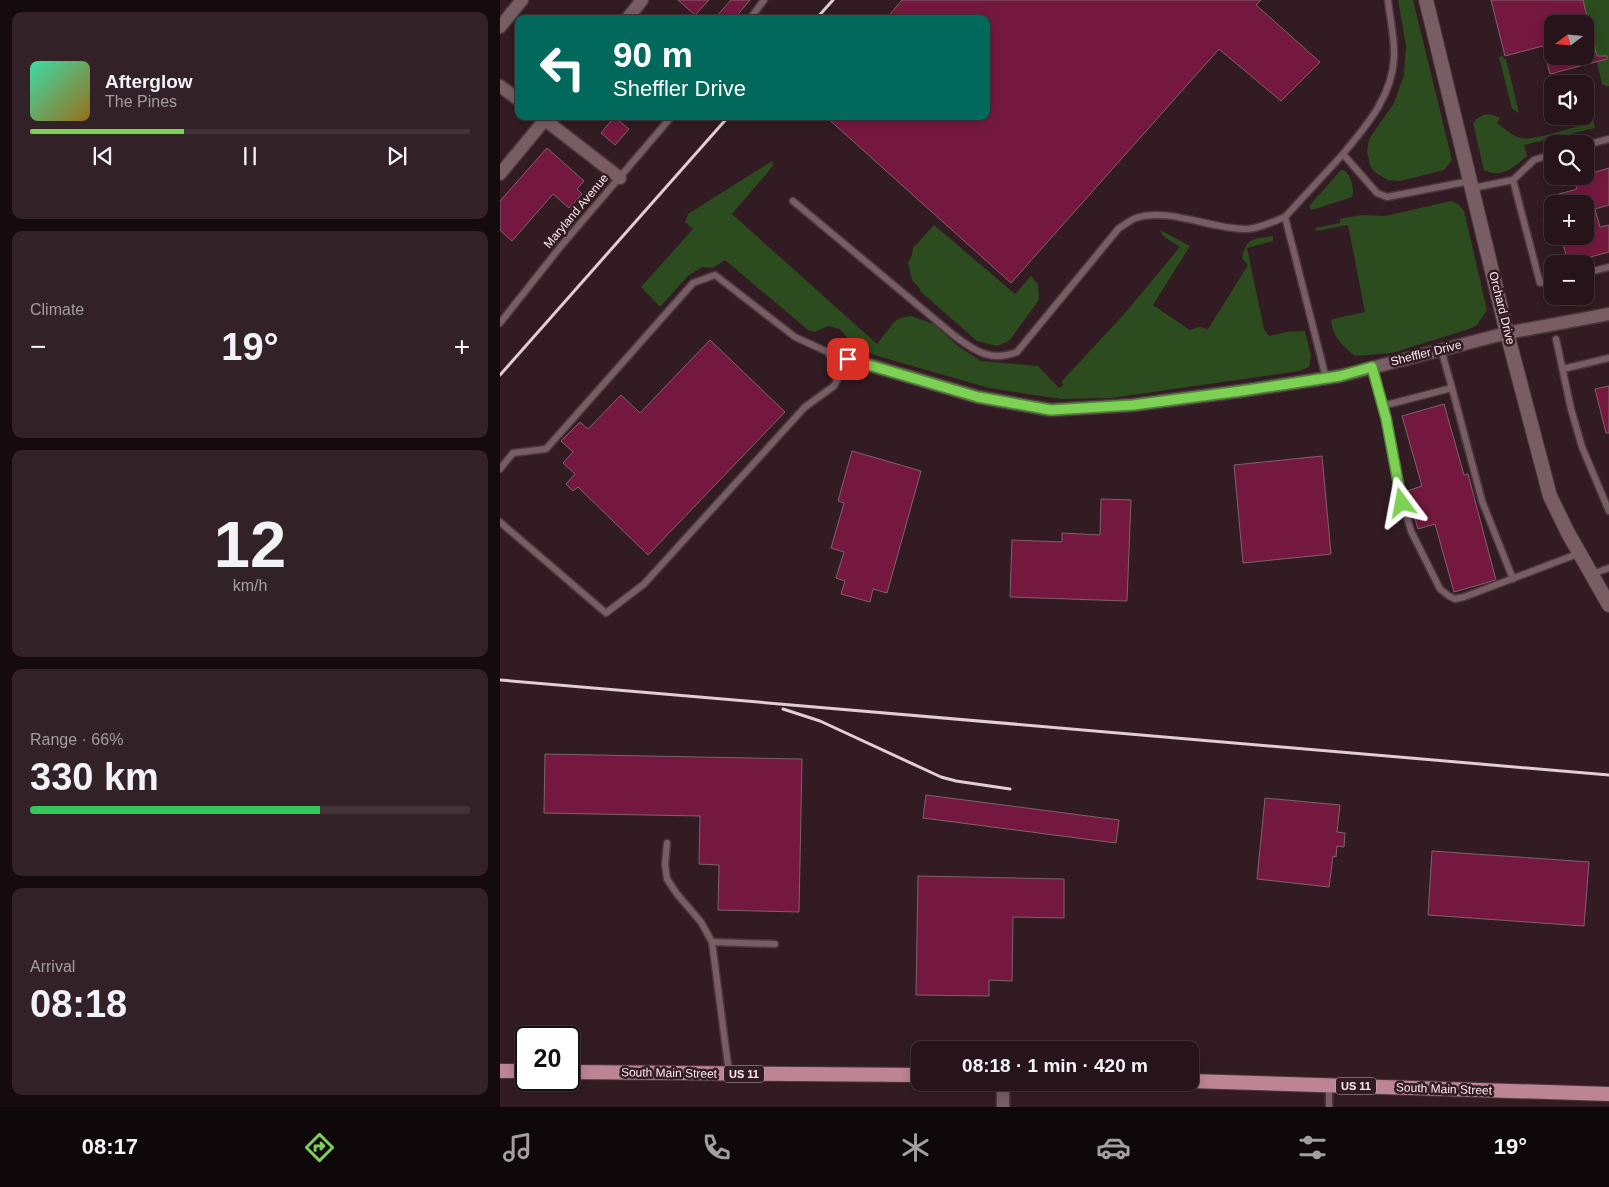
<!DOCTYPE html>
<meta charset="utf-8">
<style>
:root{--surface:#26141a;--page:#322127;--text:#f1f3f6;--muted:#a49ea2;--line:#423339;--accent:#7dd154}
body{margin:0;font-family:Helvetica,sans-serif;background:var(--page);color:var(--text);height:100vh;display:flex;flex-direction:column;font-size:19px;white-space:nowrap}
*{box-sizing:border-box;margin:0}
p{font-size:16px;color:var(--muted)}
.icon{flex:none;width:28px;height:28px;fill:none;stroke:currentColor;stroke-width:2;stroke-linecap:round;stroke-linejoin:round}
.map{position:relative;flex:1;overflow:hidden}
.panel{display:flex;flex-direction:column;gap:12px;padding:12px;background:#150b0e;width:500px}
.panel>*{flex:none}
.hud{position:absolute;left:15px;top:15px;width:475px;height:105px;border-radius:10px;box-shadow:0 2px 12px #0003,0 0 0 1px var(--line);background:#00695c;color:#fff;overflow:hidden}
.needle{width:32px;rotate:254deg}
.tools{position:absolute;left:1044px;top:15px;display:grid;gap:10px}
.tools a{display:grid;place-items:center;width:50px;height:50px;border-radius:10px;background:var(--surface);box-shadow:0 2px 12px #0003,0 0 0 1px var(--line);font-size:25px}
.speed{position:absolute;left:15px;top:1026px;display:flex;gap:10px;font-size:25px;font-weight:700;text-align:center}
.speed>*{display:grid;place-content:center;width:65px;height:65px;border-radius:50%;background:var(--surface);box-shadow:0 2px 12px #0003,0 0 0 1px var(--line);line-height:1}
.speed .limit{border:2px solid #111;border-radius:8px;background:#fff;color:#111}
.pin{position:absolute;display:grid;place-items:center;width:42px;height:42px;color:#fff;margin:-21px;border-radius:10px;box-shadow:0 2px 8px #0006}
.me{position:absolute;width:55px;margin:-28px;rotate:347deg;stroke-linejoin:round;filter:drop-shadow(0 0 4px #0008)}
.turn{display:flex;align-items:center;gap:18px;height:105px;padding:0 15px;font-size:22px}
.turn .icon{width:65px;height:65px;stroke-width:2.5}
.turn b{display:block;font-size:35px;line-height:42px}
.big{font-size:38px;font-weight:700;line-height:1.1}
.panel .tile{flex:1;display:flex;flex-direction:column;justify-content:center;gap:8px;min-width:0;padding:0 18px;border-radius:10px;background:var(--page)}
.panel .dial{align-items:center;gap:0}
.dial b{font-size:65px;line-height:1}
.song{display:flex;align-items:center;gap:15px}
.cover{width:60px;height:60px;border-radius:8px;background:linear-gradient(135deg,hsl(160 70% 55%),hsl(40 70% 35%))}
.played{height:5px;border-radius:2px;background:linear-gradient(90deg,var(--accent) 35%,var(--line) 35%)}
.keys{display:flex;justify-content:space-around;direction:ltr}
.heat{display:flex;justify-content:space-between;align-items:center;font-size:28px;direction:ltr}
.charge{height:8px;border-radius:4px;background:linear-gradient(90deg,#34c759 66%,var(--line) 0)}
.trip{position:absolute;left:411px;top:1041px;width:288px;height:50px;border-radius:10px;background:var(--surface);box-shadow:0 2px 12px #0003,0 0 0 1px var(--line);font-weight:700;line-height:50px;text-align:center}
.dock{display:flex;height:80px;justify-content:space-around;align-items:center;background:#0f080a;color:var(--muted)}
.dock .icon{width:35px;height:35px}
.dock .selected{color:var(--accent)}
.dock b{font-size:22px;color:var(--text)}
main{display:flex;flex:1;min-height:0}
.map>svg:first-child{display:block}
.green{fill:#2c4b1e}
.building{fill:#75183f;stroke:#7f626a;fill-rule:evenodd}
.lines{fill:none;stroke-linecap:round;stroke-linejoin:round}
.service-casing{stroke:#4b383f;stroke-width:9}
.minor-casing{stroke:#4b383f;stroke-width:15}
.tertiary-casing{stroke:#4b383f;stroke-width:16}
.primary-casing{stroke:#4b383f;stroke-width:16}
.service{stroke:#795d65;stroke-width:6}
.minor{stroke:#795d65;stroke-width:12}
.tertiary{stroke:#795d65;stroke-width:14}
.primary{stroke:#bd8495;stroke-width:14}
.rail{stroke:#e1cfd5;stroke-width:3}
.route-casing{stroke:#518837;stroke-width:12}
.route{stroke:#7dd154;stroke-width:9}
.labels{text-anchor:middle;stroke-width:5;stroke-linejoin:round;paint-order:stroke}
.shield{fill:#321b22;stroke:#c1aeb4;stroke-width:1}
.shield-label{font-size:11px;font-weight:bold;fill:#feedf2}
.street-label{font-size:12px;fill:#feedf2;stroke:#321b22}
</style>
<main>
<section class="panel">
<div class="tile">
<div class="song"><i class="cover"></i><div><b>Afterglow</b><p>The Pines</p></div></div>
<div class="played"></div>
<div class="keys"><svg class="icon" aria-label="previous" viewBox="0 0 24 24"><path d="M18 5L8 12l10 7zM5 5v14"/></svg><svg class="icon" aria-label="pause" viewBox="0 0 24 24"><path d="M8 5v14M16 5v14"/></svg><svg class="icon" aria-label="next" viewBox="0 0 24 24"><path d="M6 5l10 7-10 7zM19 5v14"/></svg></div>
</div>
<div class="tile"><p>Climate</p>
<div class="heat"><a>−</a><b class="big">19°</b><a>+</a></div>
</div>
<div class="tile dial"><b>12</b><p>km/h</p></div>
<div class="tile"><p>Range · 66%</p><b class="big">330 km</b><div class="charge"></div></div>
<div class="tile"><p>Arrival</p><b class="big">08:18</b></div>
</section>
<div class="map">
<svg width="1109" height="1107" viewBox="0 0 1109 1107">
<rect width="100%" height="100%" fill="#321b22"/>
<g class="green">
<path d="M898 0H913L952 160 944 170 900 181 888 180 876 173 870 166 867 151 869 139 894 103 904 75 906 46Z"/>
<path d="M1083 0H1109V86H1106L1102 84Z"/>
<path d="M1003 56 1004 59H1006L1019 113 1012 109 999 57Z"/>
<path d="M1092 113 1095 128 1024 145 1027 156C1013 168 1002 179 984 170L973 123C982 113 988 112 1000 118L997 123C1004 128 1012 136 1021 138 1034 141 1073 127 1088 123L1086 114Z"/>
<path d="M272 161 273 166 232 214 377 344 394 322 400 318 411 316 434 324 458 346 481 361 538 366 559 388 563 385 562 381 625 313 680 247 663 236 660 230 690 246 653 305 690 330 699 327 708 329 748 265 742 258C747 236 754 239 773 236V241L747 248 764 329 769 336 786 332 805 331 811 356 809 367 799 371 611 398 561 399 489 388 381 357 360 350 351 342 340 329 328 326 315 332 308 330 225 260 213 268 202 267 188 276 160 307 141 287 193 229 185 222 188 214Z"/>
<path d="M841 170H844C851 175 855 189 852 197L812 210 810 209 809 206Z"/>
<path d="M951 201 958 204 964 211 987 310 977 325 969 329 892 353 855 356C843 346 833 338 831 321L833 319 865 312 848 225 816 231 815 228 840 223V219L862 215 885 216Z"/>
<path d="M434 225 515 294 531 276 538 284 539 300 509 341 497 346 477 341 420 291V289L412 280 408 263 412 255 413 248Z"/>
</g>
<g class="building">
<path d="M178 0H209L195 15Z"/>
<path d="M231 0H250L234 19H214Z"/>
<path d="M402 0H761L756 5 820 62 781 101 719 49 511 283 325 116H486V19H386Z"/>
<path d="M991 0H1083L1097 56H1107V59L1050 74 1043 46 1005 56ZM1052 24H1085V56H1052Z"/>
<path d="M114 117 129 129 115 145 101 133Z"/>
<path d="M47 148 84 181 77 189 82 194 69 208 53 194 12 241 0 230V201Z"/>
<path d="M1109 168V205L1095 209 1100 227 1109 225V252L1068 263 1061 236H1085V204H1054L1052 196 1077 189 1073 178 1085 176V175Z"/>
<path d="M1052 216V242H1050L1043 219Z"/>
<path d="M210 340 285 412 148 555 78 487 73 491 66 484 75 474 63 463 73 452 61 441 80 422 88 429 121 395 140 413Z"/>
<path d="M1109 386V433H1106L1095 389Z"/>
<path d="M944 404 964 475 968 474 996 580 954 592 935 524 918 529 907 491 922 486 902 416Z"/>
<path d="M352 451 421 471 387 593 373 589 370 602 341 594 345 581 336 578 344 552 331 548 344 503 338 501Z"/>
<path d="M822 456 831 554 743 563 734 465Z"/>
<path d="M601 499 631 500 627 601 510 597 512 540 562 542V533L600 535Z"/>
<path d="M45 754 302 759 299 912 218 910 219 865 199 864 200 816 44 813Z"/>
<path d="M426 795 619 820 616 843 423 818Z"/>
<path d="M765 798 840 805 837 832 845 833 844 847 837 846 836 857 833 856 829 887 757 879Z"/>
<path d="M932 851 1089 862 1084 926 928 915Z"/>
<path d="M418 876 564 879V918L513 917 512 981 489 980V996L416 995Z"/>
</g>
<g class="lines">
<defs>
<g id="service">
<path d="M250 19 264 0"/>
<path d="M1085 145 1109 139"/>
<path d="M843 154C866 126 892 97 894 58 895 39 890 19 888 0"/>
<path d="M1013 180 1034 160 1052 154"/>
<path d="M973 188 1013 180 1040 283 1052 280"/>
<path d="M293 201 456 337C476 352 492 362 517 352L619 228C625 225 630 220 636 218 670 207 712 230 748 229 760 228 773 222 785 217"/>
<path d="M1085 273 1109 267"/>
<path d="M0 323 61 246 172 116"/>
<path d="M1056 339 1071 409 1082 447 1109 511"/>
<path d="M872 367 886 418 899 489 911 531 940 589 949 596 955 599 964 597 1080 553"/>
<path d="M1063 369 1109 358"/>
<path d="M826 378 785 217 843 154 877 193 887 197 970 181"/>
<path d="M952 388 982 501 1013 579"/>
<path d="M882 406 952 388 941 349"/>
<path d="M0 469 13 453 46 449 193 283 215 275 295 337 332 354"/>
<path d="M0 522 106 613 144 584 305 407 334 386 348 359"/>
<path d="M1092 574 1109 568"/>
<path d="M167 843 165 864 167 879 177 894 201 922 212 942 229 1073"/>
<path d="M212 942 275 944"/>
<path d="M829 1107V1086"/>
</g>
<g id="minor">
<path d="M127 19 142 0"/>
<path d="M0 27 22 0"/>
<path d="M0 86 19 100"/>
<path d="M40 116 120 178"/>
<path d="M0 174 48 116"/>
<path d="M332 354 478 397 551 410 633 405 741 391 840 376 1007 333 1109 314"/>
<path d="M503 1107V1082"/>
</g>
<path id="tertiary" d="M926 0 1007 333 1050 496 1068 533 1109 605"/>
<g id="primary">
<path d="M0 1071H26"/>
<path d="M69 1072 420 1075"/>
<path d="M690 1081 1109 1094"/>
</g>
</defs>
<use href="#service" class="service-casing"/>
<use href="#minor" class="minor-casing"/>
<use href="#tertiary" class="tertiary-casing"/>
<use href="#primary" class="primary-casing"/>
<use href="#service" class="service"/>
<use href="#minor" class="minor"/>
<use href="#tertiary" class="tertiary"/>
<use href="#primary" class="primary"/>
<g class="rail">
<path d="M316 19 333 0"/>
<path d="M0 375 229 116"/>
<path d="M0 680 1109 775"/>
<path d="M283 709 320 721 441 777 456 781 510 789"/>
</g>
</g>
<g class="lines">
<defs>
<path id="route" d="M348 359 478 397 551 410 633 405 741 391 840 376 872 367 886 418 902 503"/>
</defs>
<use href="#route" class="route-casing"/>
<use href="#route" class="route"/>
</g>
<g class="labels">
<g class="shield">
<rect x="224" y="1065.5" width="40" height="17" rx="4"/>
<rect x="836" y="1077.5" width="40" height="17" rx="4"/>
</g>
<g class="shield-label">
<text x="244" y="1078">US 11</text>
<text x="856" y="1090">US 11</text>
</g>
<g class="street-label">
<text transform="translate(76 211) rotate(-50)" y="4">Maryland Avenue</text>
<text transform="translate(1002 308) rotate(76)" y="4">Orchard Drive</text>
<text transform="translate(926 353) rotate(-14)" y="4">Sheffler Drive</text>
<text transform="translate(169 1073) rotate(1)" y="4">South Main Street</text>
<text transform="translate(944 1089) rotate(2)" y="4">South Main Street</text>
</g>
</g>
</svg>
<div class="tools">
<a><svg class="needle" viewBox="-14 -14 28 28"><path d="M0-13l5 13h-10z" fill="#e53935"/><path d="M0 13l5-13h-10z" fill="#a49ea2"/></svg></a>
<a><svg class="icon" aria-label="sound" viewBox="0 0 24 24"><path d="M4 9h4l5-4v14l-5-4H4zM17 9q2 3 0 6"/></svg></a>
<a><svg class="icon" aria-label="search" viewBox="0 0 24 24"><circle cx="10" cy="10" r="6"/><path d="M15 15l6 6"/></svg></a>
<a>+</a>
<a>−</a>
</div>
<div class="speed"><div class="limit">20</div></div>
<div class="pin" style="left:348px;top:359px;background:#d93025"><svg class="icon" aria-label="arrive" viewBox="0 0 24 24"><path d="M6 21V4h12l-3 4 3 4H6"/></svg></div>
<svg class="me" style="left:902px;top:503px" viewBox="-20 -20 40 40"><path d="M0-17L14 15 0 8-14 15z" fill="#7dd154" stroke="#fff" stroke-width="4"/></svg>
<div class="trip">08:18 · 1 min · 420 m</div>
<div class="hud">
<div class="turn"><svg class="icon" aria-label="left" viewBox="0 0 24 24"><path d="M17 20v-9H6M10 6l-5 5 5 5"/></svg><div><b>90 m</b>Sheffler Drive</div></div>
</div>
</div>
</main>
<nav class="dock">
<b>08:17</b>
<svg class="icon selected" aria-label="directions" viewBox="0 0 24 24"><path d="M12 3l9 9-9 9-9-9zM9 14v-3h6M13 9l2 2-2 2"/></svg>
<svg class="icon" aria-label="music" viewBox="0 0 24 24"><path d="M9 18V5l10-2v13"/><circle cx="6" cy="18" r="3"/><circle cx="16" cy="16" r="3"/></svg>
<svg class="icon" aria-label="phone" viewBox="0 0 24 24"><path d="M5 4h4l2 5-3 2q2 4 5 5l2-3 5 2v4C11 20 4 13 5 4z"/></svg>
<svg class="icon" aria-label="climate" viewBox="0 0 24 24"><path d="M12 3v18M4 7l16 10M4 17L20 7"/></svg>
<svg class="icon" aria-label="car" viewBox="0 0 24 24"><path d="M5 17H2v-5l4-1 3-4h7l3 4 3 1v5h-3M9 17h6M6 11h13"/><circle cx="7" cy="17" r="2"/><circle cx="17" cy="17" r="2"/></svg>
<svg class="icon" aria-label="filters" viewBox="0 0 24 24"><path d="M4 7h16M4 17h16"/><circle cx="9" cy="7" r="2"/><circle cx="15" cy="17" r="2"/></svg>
<b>19°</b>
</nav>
